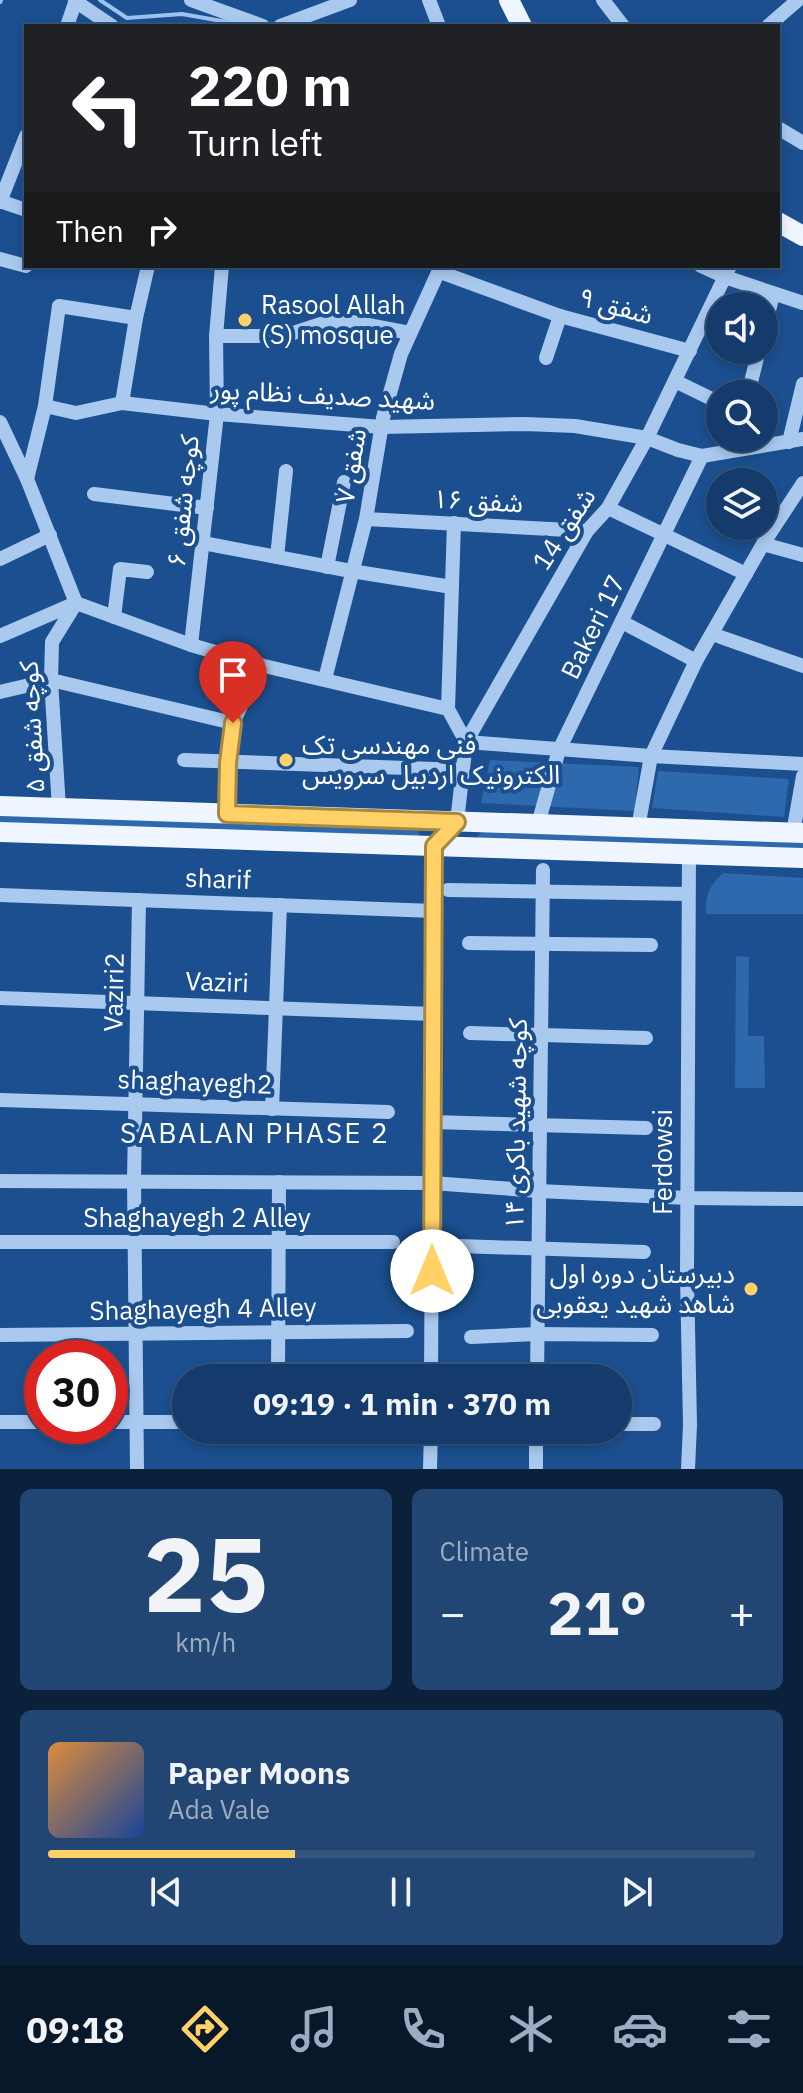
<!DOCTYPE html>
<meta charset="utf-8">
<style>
:root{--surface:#143b6b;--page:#214673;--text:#f1f3f6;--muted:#9dadc1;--line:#33557e;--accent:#ffd166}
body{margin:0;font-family:"IBM Plex Sans","Noto Sans Arabic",sans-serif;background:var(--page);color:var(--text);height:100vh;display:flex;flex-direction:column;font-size:30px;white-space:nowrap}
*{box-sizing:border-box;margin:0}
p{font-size:26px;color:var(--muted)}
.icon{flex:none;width:44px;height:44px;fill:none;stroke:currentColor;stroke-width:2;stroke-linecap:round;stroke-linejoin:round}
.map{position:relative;height:1469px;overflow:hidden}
.side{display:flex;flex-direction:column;gap:20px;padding:20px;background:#0b203b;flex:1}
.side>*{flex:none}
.hud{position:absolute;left:24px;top:24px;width:756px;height:244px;border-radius:0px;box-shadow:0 4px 12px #0003,0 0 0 2px var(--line);background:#202124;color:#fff;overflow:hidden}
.buttons{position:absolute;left:706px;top:292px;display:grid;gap:16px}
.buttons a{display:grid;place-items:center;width:72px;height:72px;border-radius:50%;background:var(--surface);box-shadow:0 4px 12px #0003,0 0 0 2px var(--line);font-size:40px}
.speed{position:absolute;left:24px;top:1340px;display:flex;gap:16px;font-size:40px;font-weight:700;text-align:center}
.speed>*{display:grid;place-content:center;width:104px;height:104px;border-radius:50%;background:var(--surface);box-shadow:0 4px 12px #0003,0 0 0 2px var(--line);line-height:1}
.speed .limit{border:12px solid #d22;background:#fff;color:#111}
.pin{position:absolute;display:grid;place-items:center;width:68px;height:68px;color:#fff;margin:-82px -34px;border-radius:50% 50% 50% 0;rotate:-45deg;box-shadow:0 0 8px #0007}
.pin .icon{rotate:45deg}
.me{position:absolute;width:88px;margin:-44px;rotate:0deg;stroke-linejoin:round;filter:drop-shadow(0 0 6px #0008)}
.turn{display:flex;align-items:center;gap:28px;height:168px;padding:0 32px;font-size:36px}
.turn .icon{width:104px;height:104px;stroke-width:2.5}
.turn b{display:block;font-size:56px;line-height:68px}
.then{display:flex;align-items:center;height:76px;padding:0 32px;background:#0003;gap:16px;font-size:30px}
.big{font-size:60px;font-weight:800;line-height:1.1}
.side .card{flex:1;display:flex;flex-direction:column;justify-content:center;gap:12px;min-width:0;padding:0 28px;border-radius:12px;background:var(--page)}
.side .dial{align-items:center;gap:0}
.dial b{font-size:104px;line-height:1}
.song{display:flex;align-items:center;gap:24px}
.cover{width:96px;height:96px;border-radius:12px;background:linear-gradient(135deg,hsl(30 70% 55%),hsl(220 70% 35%))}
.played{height:8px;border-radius:4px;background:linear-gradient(90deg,var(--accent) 35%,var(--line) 35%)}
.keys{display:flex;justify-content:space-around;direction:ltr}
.heat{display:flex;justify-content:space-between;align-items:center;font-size:44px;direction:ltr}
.side .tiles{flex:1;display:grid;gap:20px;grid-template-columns:1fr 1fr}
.card:last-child{grid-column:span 2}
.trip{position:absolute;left:172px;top:1364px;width:460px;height:80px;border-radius:40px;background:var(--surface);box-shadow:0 4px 12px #0003,0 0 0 2px var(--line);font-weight:800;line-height:80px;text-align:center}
.dock{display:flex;height:128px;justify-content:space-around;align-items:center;background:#08182b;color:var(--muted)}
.dock .icon{width:56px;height:56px}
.dock .active{color:var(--accent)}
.dock b{font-size:36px;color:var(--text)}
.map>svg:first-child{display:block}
.grass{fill:#2e69ad}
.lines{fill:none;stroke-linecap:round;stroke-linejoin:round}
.stream{stroke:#9cc4f0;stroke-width:4}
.minor{stroke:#a9c9ee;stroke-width:14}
.major{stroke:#f0f6ff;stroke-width:20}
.route-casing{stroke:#a68842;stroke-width:20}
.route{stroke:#ffd166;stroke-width:14}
.poi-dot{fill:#ffd166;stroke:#1b4f8f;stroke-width:3}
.labels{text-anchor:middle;stroke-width:8;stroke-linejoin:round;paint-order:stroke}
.poi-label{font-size:26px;fill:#fff;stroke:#1b4f8f;text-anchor:start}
.street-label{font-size:26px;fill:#fff;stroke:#1b4f8f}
.neighbourhood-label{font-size:28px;letter-spacing:2px;fill:#fff;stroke:#1b4f8f}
</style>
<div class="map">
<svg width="803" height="1469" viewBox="0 0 803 1469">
<rect width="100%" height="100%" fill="#1b4f8f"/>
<g class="grass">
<path d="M490 760 639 767 635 811 481 803Z"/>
<path d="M658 771 789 779 784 817 652 808Z"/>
<path d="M0 816 413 829 419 831 420 838 0 824Z"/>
<path d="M484 832 803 843V851L477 838 479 834Z"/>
<path d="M723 873 803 878V914H706C705 895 709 886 723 873Z"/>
<path d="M736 956 749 957 748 1036H764L765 1088H735Z"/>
</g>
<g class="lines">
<g class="stream">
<path d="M100 0 127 18 182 14 239 24"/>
<path d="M0 2 1 0"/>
</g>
<g class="minor">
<path d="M191 0 263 26"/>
<path d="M429 0 439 26"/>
<path d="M603 0 623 26"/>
<path d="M75 1 112 26"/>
<path d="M67 26 76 0"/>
<path d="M280 26 350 0"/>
<path d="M768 26 798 0"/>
<path d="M778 128 803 143"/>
<path d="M0 201 26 210"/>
<path d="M0 202 26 136"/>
<path d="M0 259 26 266"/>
<path d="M701 266 725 277 803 303"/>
<path d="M440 272 560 316 690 351"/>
<path d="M764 331 773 294"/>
<path d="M216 336H284L324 323 347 321 410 333"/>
<path d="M546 358 560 316"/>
<path d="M675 381 718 402"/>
<path d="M748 394 759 350"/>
<path d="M122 403 136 318 148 266"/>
<path d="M45 406 76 413 122 403 217 414 382 427 525 424 575 426 647 438 678 450 702 456 803 439"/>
<path d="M0 422 27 479 76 603"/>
<path d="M789 442 803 384"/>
<path d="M27 479 45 406 59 306 136 318"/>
<path d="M94 494 207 508"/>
<path d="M608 508 746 574"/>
<path d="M366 519 587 531"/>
<path d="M203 543 351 571 452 587"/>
<path d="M763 544 803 555"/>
<path d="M277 557 286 471"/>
<path d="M0 559 50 535"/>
<path d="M327 567 344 482"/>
<path d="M76 603 191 645 260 665 448 709 466 742 651 756 803 764"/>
<path d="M114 617 120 569 147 572"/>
<path d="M622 622 696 661"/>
<path d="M712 634 803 666"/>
<path d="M0 636 76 603"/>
<path d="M191 645 217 414 216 336 222 266"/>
<path d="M325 679 366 519 383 418 401 354 441 266"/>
<path d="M0 692 51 680 233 723"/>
<path d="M448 709 454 523"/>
<path d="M184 760 462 770"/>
<path d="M59 808 51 680 52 642 76 603"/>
<path d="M227 814 228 763 233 723 260 665"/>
<path d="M457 822 466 742 587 531 608 508 647 438 730 266"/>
<path d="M538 824 559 750 702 456"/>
<path d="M638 828 651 756 696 661 763 544 803 483"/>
<path d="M793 833 803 776"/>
<path d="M448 890 688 894"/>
<path d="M0 895 434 911"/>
<path d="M469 943 651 945"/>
<path d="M0 998 433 1014"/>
<path d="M470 1033 646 1038"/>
<path d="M0 1100 388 1112"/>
<path d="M272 1109 280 905"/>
<path d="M432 1122 646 1128"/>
<path d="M0 1181 432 1183 539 1191 687 1198 803 1199"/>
<path d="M0 1242H393"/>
<path d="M458 1246 644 1252"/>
<path d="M0 1335 407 1331"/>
<path d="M471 1337 537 1334 652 1335"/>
<path d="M278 1378 279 1182"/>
<path d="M431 1378 434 846"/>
<path d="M537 1378 543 870"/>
<path d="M0 1422H42"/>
<path d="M110 1422H186"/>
<path d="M618 1424H654"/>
<path d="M137 1469 134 1180 139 900"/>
<path d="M430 1469 431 1430"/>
<path d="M536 1469V1430"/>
<path d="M688 1469 690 1425 687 1277 689 854"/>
</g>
<g class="major">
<path d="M509 0 522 26"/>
<path d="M778 222 803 236"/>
<path d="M0 806 803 833"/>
<path d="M0 832 803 858"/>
</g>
</g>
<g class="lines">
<defs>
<path id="route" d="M233 723 228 763 227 814 457 822 434 846 432 1271"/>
</defs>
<use href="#route" class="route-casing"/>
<use href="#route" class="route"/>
</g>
<g class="poi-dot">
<circle cx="245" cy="320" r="8"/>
<circle cx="286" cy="760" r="8"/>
<circle cx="751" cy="1289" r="8"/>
</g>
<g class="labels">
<g class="poi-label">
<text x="261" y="314">Rasool Allah<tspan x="261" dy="30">(S) mosque</tspan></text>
<text x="302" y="754">فنی مهندسی تک<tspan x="302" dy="30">الکترونیک اردبیل سرویس</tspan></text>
<text x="735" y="1283" text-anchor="end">دبیرستان دوره اول<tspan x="735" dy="30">شاهد شهید یعقوبی</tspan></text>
</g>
<g class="street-label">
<text transform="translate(616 306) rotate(15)" y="9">شفق ۹</text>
<text transform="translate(323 395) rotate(3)" y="9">شهید صدیف نظام پور</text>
<text transform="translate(351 466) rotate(-80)" y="9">شفق ۷</text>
<text transform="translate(183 501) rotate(-84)" y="9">کوچه شفق ۶</text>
<text transform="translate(478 501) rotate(3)" y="9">شفق ۱۶</text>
<text transform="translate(564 529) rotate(-57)" y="9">شفق 14</text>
<text transform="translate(593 627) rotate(-64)" y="9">Bakeri 17</text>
<text transform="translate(32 727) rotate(-93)" y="9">کوچه شفق ۵</text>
<text transform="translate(218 879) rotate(2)" y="9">sharif</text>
<text transform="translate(217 982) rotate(2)" y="9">Vaziri</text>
<text transform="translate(114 992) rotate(-89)" y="9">Vaziri2</text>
<text transform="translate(195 1082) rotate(2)" y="9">shaghayegh2</text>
<text transform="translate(516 1124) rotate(-89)" y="9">کوچه شهید باکری ۱۴</text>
<text transform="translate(663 1162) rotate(-90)" y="9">Ferdowsi</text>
<text x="197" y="1227">Shaghayegh 2 Alley</text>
<text transform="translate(203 1309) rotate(-1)" y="9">Shaghayegh 4 Alley</text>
</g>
<g class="neighbourhood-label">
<text x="255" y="1143">SABALAN PHASE 2</text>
</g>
</g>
</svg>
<div class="buttons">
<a><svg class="icon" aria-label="sound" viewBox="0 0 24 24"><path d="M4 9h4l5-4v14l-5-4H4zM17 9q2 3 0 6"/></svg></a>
<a><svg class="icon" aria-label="search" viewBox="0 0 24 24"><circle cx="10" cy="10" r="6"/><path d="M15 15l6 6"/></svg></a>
<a><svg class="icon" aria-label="layers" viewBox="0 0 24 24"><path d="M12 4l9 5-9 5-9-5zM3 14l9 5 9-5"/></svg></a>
</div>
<div class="speed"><div class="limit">30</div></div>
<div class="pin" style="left:233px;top:723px;background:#d93025"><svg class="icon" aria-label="arrive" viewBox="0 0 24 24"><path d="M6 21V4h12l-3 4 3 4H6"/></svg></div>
<svg class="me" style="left:432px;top:1271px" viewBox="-20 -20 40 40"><circle r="19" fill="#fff"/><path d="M0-13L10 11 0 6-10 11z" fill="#ffd166"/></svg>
<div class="trip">09:19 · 1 min · 370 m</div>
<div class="hud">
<div class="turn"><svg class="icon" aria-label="left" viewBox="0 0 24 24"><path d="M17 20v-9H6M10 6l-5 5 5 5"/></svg><div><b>220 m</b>Turn left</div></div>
<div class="then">Then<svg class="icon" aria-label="right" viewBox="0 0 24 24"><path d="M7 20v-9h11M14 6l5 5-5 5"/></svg></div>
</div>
</div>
<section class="side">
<div class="tiles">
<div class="card dial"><b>25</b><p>km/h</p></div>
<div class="card"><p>Climate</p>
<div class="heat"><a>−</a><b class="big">21°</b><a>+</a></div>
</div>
<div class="card">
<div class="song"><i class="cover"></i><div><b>Paper Moons</b><p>Ada Vale</p></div></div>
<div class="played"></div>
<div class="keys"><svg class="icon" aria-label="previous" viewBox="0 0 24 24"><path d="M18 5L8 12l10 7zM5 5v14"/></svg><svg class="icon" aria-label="pause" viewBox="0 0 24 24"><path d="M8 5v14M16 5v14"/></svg><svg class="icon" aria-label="next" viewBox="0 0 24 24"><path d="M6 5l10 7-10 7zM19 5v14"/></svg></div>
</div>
</div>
</section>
<nav class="dock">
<b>09:18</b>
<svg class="icon active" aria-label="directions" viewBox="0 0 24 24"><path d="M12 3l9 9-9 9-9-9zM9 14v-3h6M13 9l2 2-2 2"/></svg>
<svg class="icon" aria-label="music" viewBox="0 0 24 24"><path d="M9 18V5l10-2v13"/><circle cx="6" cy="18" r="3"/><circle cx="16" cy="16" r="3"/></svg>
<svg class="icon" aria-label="phone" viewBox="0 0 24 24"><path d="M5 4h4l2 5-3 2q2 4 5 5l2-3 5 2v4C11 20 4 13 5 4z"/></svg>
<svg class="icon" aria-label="climate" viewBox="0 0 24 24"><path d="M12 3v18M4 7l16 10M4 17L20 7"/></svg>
<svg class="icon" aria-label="car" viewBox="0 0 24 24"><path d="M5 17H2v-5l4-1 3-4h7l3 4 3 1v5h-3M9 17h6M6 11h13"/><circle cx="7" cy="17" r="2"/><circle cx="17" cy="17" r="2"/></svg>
<svg class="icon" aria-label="filters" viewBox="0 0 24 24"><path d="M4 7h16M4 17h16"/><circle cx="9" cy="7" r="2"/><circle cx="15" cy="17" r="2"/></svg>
</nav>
